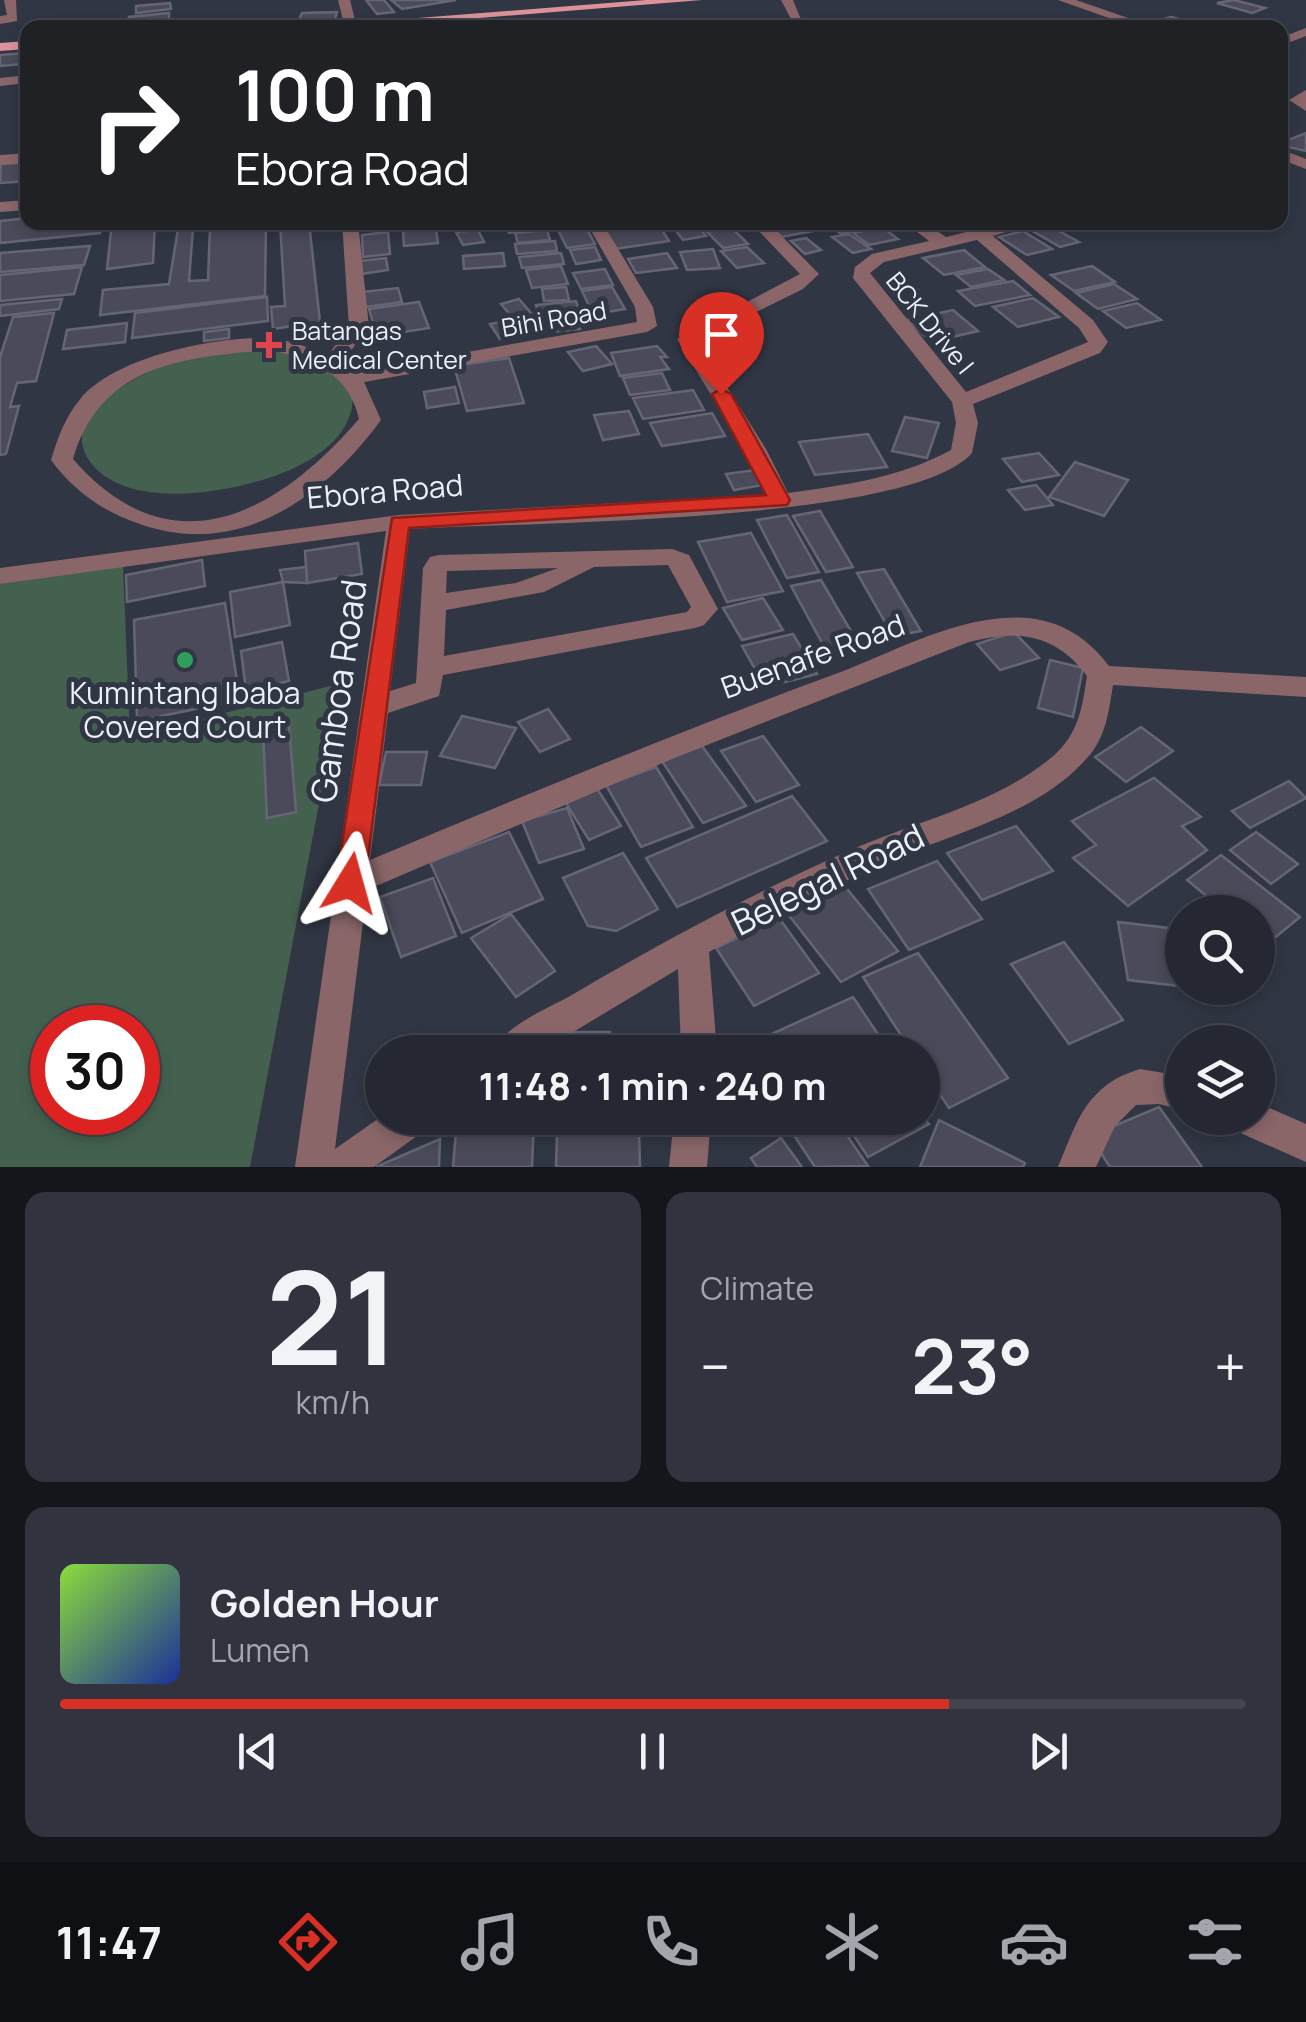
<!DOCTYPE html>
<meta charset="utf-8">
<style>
:root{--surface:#252833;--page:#31343f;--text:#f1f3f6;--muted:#a3a6ac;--line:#42444e;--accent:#d93025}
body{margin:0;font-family:Manrope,sans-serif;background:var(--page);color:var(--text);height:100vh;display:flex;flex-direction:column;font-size:38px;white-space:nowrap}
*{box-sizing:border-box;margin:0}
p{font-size:32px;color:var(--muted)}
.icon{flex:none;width:55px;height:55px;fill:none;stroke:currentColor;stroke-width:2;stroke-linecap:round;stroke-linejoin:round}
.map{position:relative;height:1167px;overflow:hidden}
.side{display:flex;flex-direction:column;gap:25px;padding:25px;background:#14161c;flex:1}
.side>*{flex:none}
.guide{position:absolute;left:20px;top:20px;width:1268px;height:210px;border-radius:20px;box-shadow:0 5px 15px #0003,0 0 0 2px var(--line);background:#202124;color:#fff;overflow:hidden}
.tools{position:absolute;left:1165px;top:895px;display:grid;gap:20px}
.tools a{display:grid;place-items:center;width:110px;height:110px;border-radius:50%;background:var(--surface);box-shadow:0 5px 15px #0003,0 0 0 2px var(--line);font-size:50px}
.speed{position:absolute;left:30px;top:1005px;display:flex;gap:20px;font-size:50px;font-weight:700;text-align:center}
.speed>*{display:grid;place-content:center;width:130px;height:130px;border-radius:50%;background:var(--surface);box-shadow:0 5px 15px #0003,0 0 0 2px var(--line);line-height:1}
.speed .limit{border:15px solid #d22;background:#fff;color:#111}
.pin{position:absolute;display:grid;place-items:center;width:85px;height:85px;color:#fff;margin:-102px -42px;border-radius:50% 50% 50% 0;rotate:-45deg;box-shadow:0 0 10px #0007}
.pin .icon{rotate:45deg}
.me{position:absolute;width:110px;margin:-55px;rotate:8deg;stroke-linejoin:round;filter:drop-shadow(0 0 8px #0008)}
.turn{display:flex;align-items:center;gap:35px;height:210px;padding:0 50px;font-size:45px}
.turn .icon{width:130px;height:130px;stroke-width:2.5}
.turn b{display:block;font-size:70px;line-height:85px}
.big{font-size:75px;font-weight:700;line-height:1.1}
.side .card{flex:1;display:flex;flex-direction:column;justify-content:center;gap:15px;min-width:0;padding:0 35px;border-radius:20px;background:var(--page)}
.side .dial{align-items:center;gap:0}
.dial b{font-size:130px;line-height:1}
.song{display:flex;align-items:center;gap:30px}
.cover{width:120px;height:120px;border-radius:15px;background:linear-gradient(135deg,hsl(90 70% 55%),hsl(230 70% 35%))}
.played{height:10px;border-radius:5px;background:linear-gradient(90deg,var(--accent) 75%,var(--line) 75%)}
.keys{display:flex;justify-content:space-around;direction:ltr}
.heat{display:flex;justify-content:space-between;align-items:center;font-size:55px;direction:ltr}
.side .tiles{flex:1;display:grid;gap:25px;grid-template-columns:1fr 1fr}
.card:last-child{grid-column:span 2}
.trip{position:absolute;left:365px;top:1035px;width:575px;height:100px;border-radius:50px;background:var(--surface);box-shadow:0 5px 15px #0003,0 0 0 2px var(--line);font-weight:700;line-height:100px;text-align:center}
.dock{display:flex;height:160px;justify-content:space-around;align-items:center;background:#0f1014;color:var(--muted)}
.dock .icon{width:70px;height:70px}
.dock .on{color:var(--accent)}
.dock b{font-size:45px;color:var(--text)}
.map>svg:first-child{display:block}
.green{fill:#44614f;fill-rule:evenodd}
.building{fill:#4a4a5a;stroke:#656576;stroke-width:2.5}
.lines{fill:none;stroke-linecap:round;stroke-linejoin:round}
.minor{fill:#8a6669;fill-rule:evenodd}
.major{fill:#dc929b;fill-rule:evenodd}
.route{fill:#d93025;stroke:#8d1f18;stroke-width:2.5}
.health-dot{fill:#e0444e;stroke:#313644;stroke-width:4}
.leisure-dot{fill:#2e9e5b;stroke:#313644;stroke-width:4}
.labels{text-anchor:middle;stroke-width:10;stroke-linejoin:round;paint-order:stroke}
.far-street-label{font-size:25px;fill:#ecf0f9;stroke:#313644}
.far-poi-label{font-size:25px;fill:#ecf0f9;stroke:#313644;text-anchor:start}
.street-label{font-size:30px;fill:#ecf0f9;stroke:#313644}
.poi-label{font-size:30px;fill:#ecf0f9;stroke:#313644}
.near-street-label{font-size:35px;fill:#ecf0f9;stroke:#313644}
</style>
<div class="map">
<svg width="1306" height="1167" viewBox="0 0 1306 1167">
<rect width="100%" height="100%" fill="#313644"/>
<g class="green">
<path d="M266 349 325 363 353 396C353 431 324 454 294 468 245 491 130 514 91 463 51 410 154 366 190 357 214 350 241 351 266 349Z"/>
<path d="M123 564 130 737 342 683 250 1167H0V584ZM52 1028H138V1112H52Z"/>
</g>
<g class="building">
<path d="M366 0H384L394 12 377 14Z"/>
<path d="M391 0H456L402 9Z"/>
<path d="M1234 0 1265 8 1252 13 1217 3Z"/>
<path d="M170 3 171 9 136 13V6Z"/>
<path d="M337 12 335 19 299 20 302 13Z"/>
<path d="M169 13V28H128L129 17Z"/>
<path d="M1171 17 1193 23 1167 28 1151 23Z"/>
<path d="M27 53 23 64 0 66V55Z"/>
<path d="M1306 133V151L1280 145V143Z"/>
<path d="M28 162V181L0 183 1 164Z"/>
<path d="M28 218V222H101L100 233 0 243V221Z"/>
<path d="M112 222H155L153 263 107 269Z"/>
<path d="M266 222 265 296 100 315 103 290 169 284 178 229 193 228 189 281 208 280 210 227Z"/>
<path d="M280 222H309L320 322 273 329 271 307 285 306Z"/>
<path d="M502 222H540L544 227 509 233Z"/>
<path d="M554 222H583L595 244 567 248Z"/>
<path d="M657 222 669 241 615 249 603 229Z"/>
<path d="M669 222H694L706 236 683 240Z"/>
<path d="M809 222 818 230 782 237 767 224Z"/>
<path d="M826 222H879L882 225 841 234Z"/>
<path d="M1048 225 1079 242 1060 247 1029 229Z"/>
<path d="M731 227 748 244 723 248 707 232Z"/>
<path d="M882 227 898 239 869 245 853 233Z"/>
<path d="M436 229 438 243 404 246 403 231Z"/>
<path d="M478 230 484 242 463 245 456 232Z"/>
<path d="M547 230 550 240 518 243 515 233Z"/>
<path d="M1023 231 1052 249 1027 255 999 237Z"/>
<path d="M388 232 390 254 363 257 362 235Z"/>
<path d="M849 234 871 249 853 253 832 237Z"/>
<path d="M806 238 821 250 805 254 791 241Z"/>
<path d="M555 241 557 251 517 254 515 244Z"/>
<path d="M90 246 84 265 0 272V253Z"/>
<path d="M595 247 601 260 576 264 570 250Z"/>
<path d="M747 247 764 263 737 268 721 251Z"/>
<path d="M713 249 720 268 687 270 680 252Z"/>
<path d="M964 250 985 267 944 275 923 258Z"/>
<path d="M503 253 505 266 464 269 463 256Z"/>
<path d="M561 253 564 264 522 268 519 257Z"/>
<path d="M667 253 677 268 636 273 628 259Z"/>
<path d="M386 258 388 270 361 274 359 261Z"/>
<path d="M561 266 568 284 532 288 526 270Z"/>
<path d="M1092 266 1115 282 1074 291 1051 275Z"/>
<path d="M82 267 74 294 0 301V275Z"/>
<path d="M605 269 613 285 581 289 573 273Z"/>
<path d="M988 269 1004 280 971 287 956 275Z"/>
<path d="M1013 281 1030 295 975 306 958 291Z"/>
<path d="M1114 284 1137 299 1098 309 1076 293Z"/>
<path d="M566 287 569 300 544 301 542 289Z"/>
<path d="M612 287 625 309 593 314 582 291Z"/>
<path d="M398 288 402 302 366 307 362 292Z"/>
<path d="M267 297 268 321 132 338 135 313Z"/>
<path d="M1033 298 1059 317 1018 327 993 307Z"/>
<path d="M62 299 59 309 0 316V305Z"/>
<path d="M519 299 531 313 512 317 501 304Z"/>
<path d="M576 301 580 314 539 318 536 305Z"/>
<path d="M419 302 429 328 377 336 369 309Z"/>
<path d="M1137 303 1161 320 1126 328 1103 311Z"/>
<path d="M953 310 978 331 931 342 907 320Z"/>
<path d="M54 313 36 381 17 383 10 407 19 406 6 454 0 455V357L13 317Z"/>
<path d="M576 316 580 329 551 332 548 319Z"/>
<path d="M510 320 520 335 500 339 490 324Z"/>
<path d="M127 323 125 342 63 349 67 330Z"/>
<path d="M229 329V338L204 341V332Z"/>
<path d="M596 346 612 364 583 371 568 352Z"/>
<path d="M657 346 667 357H660L669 369 620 376 611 353Z"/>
<path d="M509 358 524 403 467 411 454 366Z"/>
<path d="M662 373 670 390 630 395 623 378Z"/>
<path d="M455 387 459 403 427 408 424 392Z"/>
<path d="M693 390 704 410 643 419 633 398Z"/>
<path d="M629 411 639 434 603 440 594 415Z"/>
<path d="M712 413 725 436 662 446 650 423Z"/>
<path d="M905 417 939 423 927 458 892 451Z"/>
<path d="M868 434 887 467 815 475 799 442Z"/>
<path d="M1039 453 1059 475 1022 482 1003 459Z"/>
<path d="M1075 462 1128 480 1104 516 1049 497Z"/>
<path d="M755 470 763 485 734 490 726 474Z"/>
<path d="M1036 485 1053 505 1025 510 1008 490Z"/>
<path d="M820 511 853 567 826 572 793 516Z"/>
<path d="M787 515 819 572 787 578 757 520Z"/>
<path d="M751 533 783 591 727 602 698 542Z"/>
<path d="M358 543 362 574 307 583 305 551Z"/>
<path d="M202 560 205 586 127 602 126 575Z"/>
<path d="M306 567 307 583 283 582 280 570Z"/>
<path d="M884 569 921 631 893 636 857 573Z"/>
<path d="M821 580 859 645 827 652 791 586Z"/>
<path d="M283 582 290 625 235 637 230 592Z"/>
<path d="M763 598 783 630 742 640 723 608Z"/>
<path d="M225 603 240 700 137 721 134 620Z"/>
<path d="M1014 632 1039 658 1000 670 977 644Z"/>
<path d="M793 634 817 674 765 687 742 646Z"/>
<path d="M282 642 289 681 246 691 241 651Z"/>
<path d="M1050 660 1083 668 1073 717 1038 708Z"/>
<path d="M548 709 570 739 540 752 518 722Z"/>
<path d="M462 716 516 728 495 768 440 756Z"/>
<path d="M289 726 296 812 267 818 263 731Z"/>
<path d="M1141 727 1173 751 1126 782 1095 757Z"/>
<path d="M763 736 799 785 756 802 721 751Z"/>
<path d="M702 746 746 806 703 823 662 761Z"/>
<path d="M386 752H427L421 785H379Z"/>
<path d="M656 767 693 827 641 847 606 785Z"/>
<path d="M1154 778 1201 817 1182 826 1207 850 1128 906 1073 858 1096 845 1072 821Z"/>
<path d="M1289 781 1306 798 1250 828 1232 811Z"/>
<path d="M596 787 621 826 589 840 564 800Z"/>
<path d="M792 796 827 841 677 907 646 858Z"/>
<path d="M567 808 584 849 539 863 522 821Z"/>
<path d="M1016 826 1053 871 982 900 947 853Z"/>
<path d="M509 832 543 899 462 933 430 862Z"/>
<path d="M1256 832 1298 864 1271 884 1230 850Z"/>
<path d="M623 853 658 909 616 931 588 926 563 878Z"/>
<path d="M1221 855 1300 917 1266 945 1258 938V912H1226L1187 880Z"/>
<path d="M937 861 982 919 909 950 868 889Z"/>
<path d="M433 878 456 936 401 957 380 897Z"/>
<path d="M843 884 898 951 841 982 787 913Z"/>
<path d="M511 914 555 971 516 997 471 938Z"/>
<path d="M779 918 819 973 754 1006 716 948Z"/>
<path d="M1118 922 1169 928 1180 986 1128 980Z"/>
<path d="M1064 942 1123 1020 1069 1044 1011 964Z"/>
<path d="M918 953 1008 1078 949 1108 922 1068V1052H912L863 977Z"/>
<path d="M853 997 890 1052H763L756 1041Z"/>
<path d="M548 1032H610L609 1052H547Z"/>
<path d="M1159 1107 1202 1167H1110L1090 1136Z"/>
<path d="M922 1115 929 1124 868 1157 842 1118Z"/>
<path d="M457 1118H534L532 1167H453Z"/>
<path d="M542 1118H606V1125L541 1124Z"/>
<path d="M808 1118H835L868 1166 815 1167 789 1128Z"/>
<path d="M939 1120 1025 1163 1023 1167H920Z"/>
<path d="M639 1129 640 1167H556L557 1133Z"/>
<path d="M781 1138 802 1167H757L751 1158Z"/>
<path d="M440 1139 439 1167H376Z"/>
</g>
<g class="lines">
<g class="minor">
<path d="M4 0H16L17 21 0 24V16L7 15Z"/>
<path d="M338 0H350L357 28H345Z"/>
<path d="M781 0H793L804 27 714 28 792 21Z"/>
<path d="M1058 0H1076L1157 28H1137Z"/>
<path d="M1306 28V36L1280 46V38Z"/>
<path d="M28 75V83L0 86V78Z"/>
<path d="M1306 90V111L1289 100Z"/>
<path d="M1280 149 1306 159V169L1280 159Z"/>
<path d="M28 153V163L0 165V155Z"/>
<path d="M28 200V210L0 212V202Z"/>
<path d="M342 222H358L369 327 342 362 355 372 637 322 635 307 586 222H646L608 232 653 307 657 326 647 332 364 382 381 420C323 499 237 560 137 523 102 511 73 490 51 460 58 437 65 417 81 398 118 356 214 337 268 338 288 339 309 348 328 355L349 327ZM270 350C313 360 349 373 359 419 278 513 172 573 73 459 101 364 183 357 270 350Z"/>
<path d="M750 222H768L819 274 803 289 698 341 766 449 788 493C846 485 899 478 951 450L956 423 952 402 853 278 855 267 872 254 929 241 904 222H924L946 237 1007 222H1039L993 236 1093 320 1108 342 1100 353 973 404 978 423 972 453C910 524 515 522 410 529L390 691 416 683 423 568 430 557 439 555 672 549 689 555 718 609 704 625 695 628 443 675 439 696 388 713 370 860C525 795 680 731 838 673 891 653 946 622 1004 618 1048 614 1083 631 1109 666L1306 677V697L1113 685C1109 710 1106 737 1088 757 1039 814 953 833 887 862 826 889 767 920 709 952L717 1052H681L678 969 540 1052H492C504 1025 552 1007 577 992 664 941 754 893 846 852 913 822 995 805 1052 757 1079 734 1082 708 1087 676 1056 634 1017 629 969 642L679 756 367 890 335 1149 382 1116 430 1118 424 1131 374 1167H295L386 531 0 584V568L399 515 766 495 744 449 677 339 800 274ZM977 240 1079 328 1088 342 966 392 870 273 884 262ZM668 565 691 607 687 612 444 656 446 610 544 592 594 567ZM558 568 516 583 446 593 447 571Z"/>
<path d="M1140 1069 1182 1076V1110L1159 1104 1136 1105 1115 1126 1096 1167H1058C1078 1119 1087 1085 1140 1069Z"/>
<path d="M1258 1103 1306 1124V1162L1236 1131 1231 1118H1258Z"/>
<path d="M674 1118H711L707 1167H669Z"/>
</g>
<g class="major">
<path d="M646 0H702L356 28H291Z"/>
<path d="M28 41V49L0 51V43Z"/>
</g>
</g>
<path class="route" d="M721 389 731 394 790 500 787 505 409 528 365 883 361 892 350 895 340 892 336 883 392 518 766 495 712 394Z"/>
<path class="health-dot" d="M264 330h10v10h10v10h-10v10h-10v-10h-10v-10h10z"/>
<circle class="leisure-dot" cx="185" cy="660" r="10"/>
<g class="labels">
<g class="far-street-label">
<text transform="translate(554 319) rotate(-10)" y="9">Bihi Road</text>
<text transform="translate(930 323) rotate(51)" y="9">BCK Drive I</text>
</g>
<g class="far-poi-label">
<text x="292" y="340">Batangas<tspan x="292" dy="29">Medical Center</tspan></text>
</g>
<g class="street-label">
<text transform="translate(385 492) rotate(-5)" y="10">Ebora Road</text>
<text transform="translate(813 657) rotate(-20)" y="10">Buenafe Road</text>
</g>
<g class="poi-label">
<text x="185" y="704">Kumintang Ibaba<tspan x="185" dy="34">Covered Court</tspan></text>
</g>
<g class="near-street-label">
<text transform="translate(339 691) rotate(-82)" y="12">Gamboa Road</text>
<text transform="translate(828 880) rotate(-26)" y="12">Belegal Road</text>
</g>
</g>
</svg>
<div class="tools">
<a><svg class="icon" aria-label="search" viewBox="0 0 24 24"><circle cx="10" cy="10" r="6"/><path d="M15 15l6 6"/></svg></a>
<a><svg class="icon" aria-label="layers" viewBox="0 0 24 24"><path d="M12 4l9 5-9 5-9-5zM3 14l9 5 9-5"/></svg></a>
</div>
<div class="speed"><div class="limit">30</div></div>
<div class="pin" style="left:721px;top:394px;background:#d93025"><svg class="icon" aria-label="arrive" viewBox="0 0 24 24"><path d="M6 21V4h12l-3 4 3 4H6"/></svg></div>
<svg class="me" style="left:350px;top:883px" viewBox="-20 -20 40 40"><path d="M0-17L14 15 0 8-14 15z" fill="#d93025" stroke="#fff" stroke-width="4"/></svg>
<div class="trip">11:48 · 1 min · 240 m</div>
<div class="guide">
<div class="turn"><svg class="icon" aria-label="right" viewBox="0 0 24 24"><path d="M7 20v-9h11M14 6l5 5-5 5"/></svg><div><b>100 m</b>Ebora Road</div></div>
</div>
</div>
<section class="side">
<div class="tiles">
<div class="card dial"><b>21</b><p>km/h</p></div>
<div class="card"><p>Climate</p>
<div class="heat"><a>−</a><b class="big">23°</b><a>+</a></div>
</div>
<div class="card">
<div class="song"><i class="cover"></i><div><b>Golden Hour</b><p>Lumen</p></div></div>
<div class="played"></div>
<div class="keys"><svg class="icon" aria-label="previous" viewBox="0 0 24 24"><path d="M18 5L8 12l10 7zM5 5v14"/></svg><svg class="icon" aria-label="pause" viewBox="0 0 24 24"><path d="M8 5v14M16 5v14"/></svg><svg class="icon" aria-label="next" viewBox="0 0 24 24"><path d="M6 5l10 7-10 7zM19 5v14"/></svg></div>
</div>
</div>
</section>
<nav class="dock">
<b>11:47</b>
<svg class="icon on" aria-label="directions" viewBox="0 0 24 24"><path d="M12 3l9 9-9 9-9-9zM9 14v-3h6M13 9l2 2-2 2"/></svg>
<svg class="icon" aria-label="music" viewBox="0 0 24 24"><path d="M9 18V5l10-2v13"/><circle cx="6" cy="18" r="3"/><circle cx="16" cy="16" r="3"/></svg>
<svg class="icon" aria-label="phone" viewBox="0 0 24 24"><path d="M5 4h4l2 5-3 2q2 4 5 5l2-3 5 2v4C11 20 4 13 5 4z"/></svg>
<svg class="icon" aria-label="climate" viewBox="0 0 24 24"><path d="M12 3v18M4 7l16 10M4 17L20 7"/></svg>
<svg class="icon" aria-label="car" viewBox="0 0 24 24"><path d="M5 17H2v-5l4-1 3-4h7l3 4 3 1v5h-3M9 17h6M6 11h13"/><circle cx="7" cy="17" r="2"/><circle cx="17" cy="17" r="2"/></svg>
<svg class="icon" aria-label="filters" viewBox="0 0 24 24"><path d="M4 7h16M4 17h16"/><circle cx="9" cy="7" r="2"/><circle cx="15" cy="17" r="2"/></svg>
</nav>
